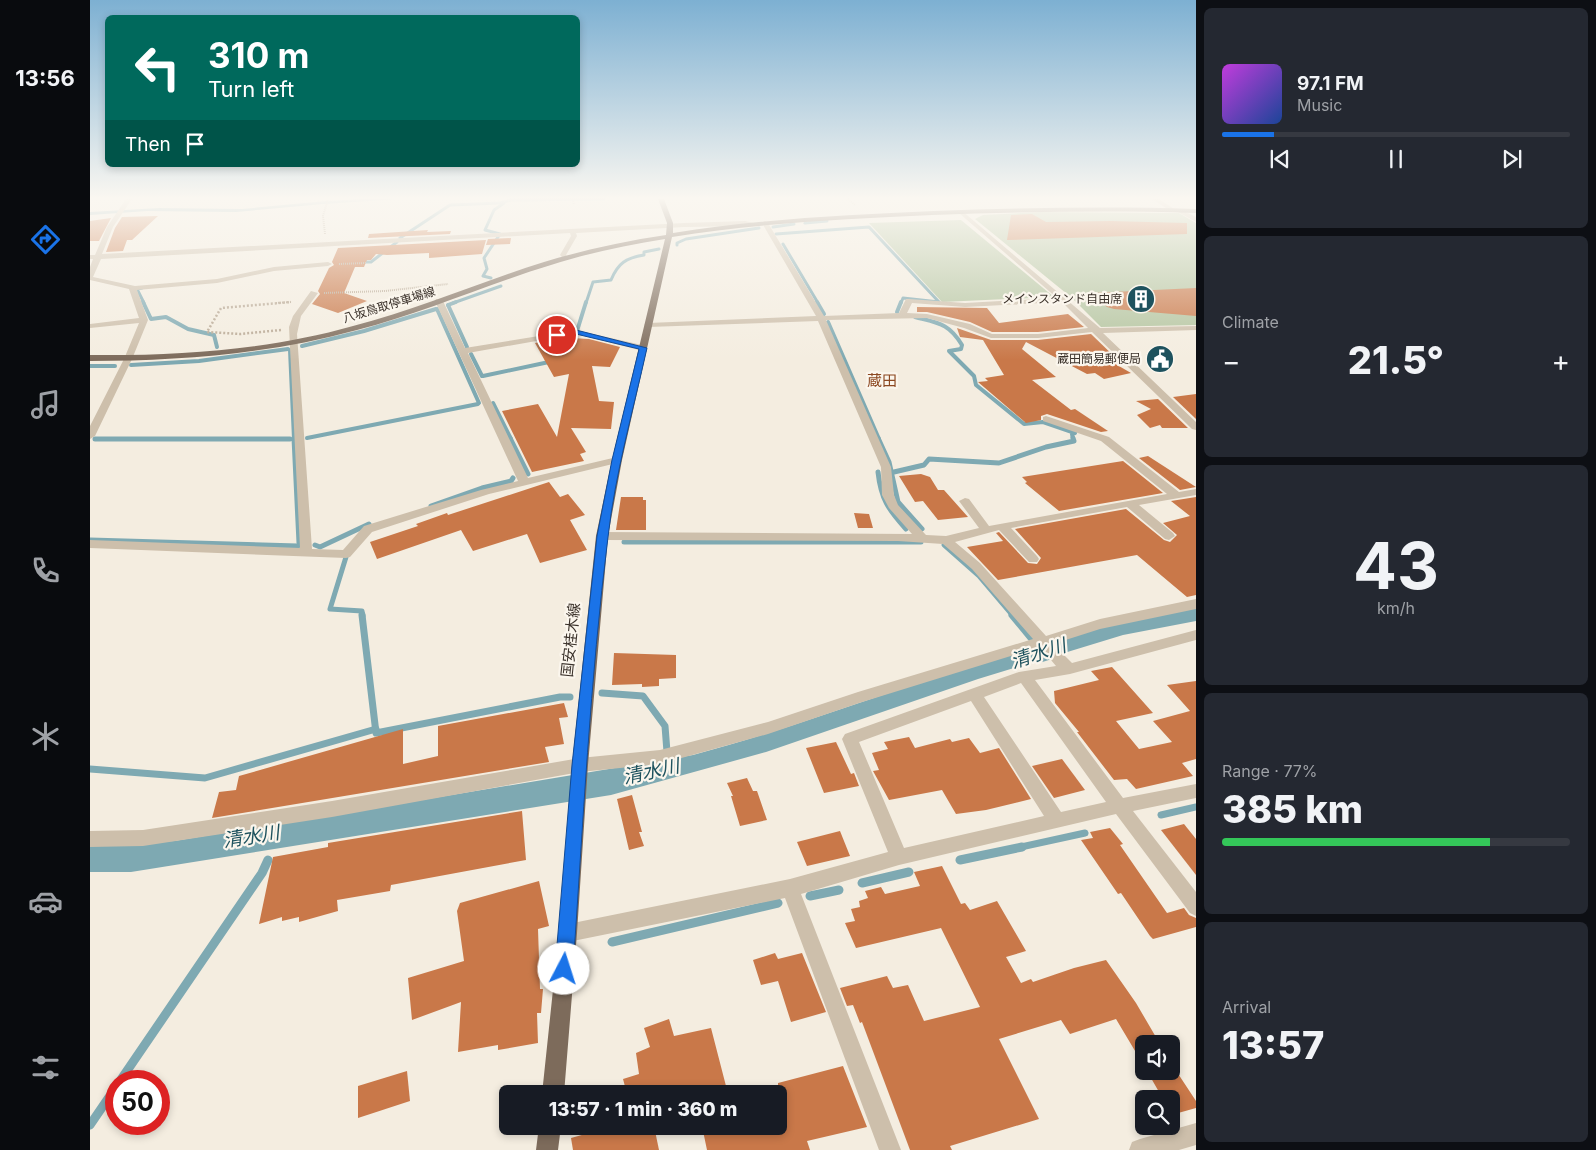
<!DOCTYPE html>
<meta charset="utf-8">
<style>
:root{--surface:#171b24;--page:#242831;--text:#f1f3f6;--muted:#9ea1a6;--line:#363941;--accent:#1a73e8}
body{margin:0;font-family:Inter,"Noto Sans JP",sans-serif;background:var(--page);color:var(--text);height:100vh;display:flex;flex-direction:column;font-size:19px;white-space:nowrap}
*{box-sizing:border-box;margin:0}
p{font-size:16px;color:var(--muted)}
.icon{flex:none;width:28px;height:28px;fill:none;stroke:currentColor;stroke-width:2;stroke-linecap:round;stroke-linejoin:round}
.map{position:relative;flex:1;overflow:hidden}
.sheet{display:flex;flex-direction:column;gap:8px;padding:8px;background:#0d0f14;width:400px}
.sheet>*{flex:none}
.guide{position:absolute;left:15px;top:15px;width:475px;height:152px;border-radius:8px;box-shadow:0 2px 8px #0003;background:#00695c;color:#fff;overflow:hidden}
.fabs{position:absolute;left:1045px;top:1035px;display:grid;gap:10px}
.fabs a{display:grid;place-items:center;width:45px;height:45px;border-radius:8px;background:var(--surface);box-shadow:0 2px 8px #0003;font-size:25px}
.speed{position:absolute;left:15px;top:1070px;display:flex;gap:10px;font-size:25px;font-weight:700;text-align:center}
.speed>*{display:grid;place-content:center;width:65px;height:65px;border-radius:50%;background:var(--surface);box-shadow:0 2px 8px #0003;line-height:1}
.speed .limit{border:8px solid #d22;background:#fff;color:#111}
.pin{position:absolute;display:grid;place-items:center;width:42px;height:42px;color:#fff;margin:-21px;border:2px solid #fff;border-radius:50%;box-shadow:0 1px 5px #0007}
.me{position:absolute;width:55px;margin:-28px;rotate:5deg;stroke-linejoin:round;filter:drop-shadow(0 0 4px #0008)}
.turn{display:flex;align-items:center;gap:18px;height:105px;padding:0 20px;font-size:22px}
.turn .icon{width:65px;height:65px;stroke-width:2.5}
.turn b{display:block;font-size:35px;line-height:42px}
.then{display:flex;align-items:center;height:48px;padding:0 20px;background:#0003;gap:10px;font-size:19px}
.big{font-size:38px;font-weight:800;line-height:1.1}
.sheet .tile{flex:1;display:flex;flex-direction:column;justify-content:center;gap:8px;min-width:0;padding:0 18px;border-radius:8px;background:var(--page)}
.sheet .dial{align-items:center;gap:0}
.dial b{font-size:65px;line-height:1}
.song{display:flex;align-items:center;gap:15px}
.cover{width:60px;height:60px;border-radius:8px;background:linear-gradient(135deg,hsl(290 70% 55%),hsl(220 70% 35%))}
.played{height:5px;border-radius:2px;background:linear-gradient(90deg,var(--accent) 15%,var(--line) 15%)}
.keys{display:flex;justify-content:space-around;direction:ltr}
.heat{display:flex;justify-content:space-between;align-items:center;font-size:28px;direction:ltr}
.charge{height:8px;border-radius:4px;background:linear-gradient(90deg,#34c759 77%,var(--line) 0)}
.trip{position:absolute;left:409px;top:1085px;width:288px;height:50px;border-radius:8px;background:var(--surface);box-shadow:0 2px 8px #0003;font-weight:800;line-height:50px;text-align:center}
main{display:flex;flex:1;min-height:0}
.tab-bar{display:flex;flex-direction:column;width:90px;justify-content:space-around;align-items:center;background:#090b0e;color:var(--muted)}
.tab-bar .icon{width:35px;height:35px}
.tab-bar .on{color:var(--accent)}
.tab-bar b{font-size:22px;color:var(--text)}
.map>svg:first-child{display:block}
.green{fill:#b3c49f}
.water{fill:#7ea9b2}
.lines{fill:none;stroke-linecap:round;stroke-linejoin:round}
.stream-far4{stroke:#7ea9b2;stroke-width:3}
.stream-far3{stroke:#7ea9b2;stroke-width:4}
.stream-far2{stroke:#7ea9b2;stroke-width:5}
.stream-far1{stroke:#7ea9b2;stroke-width:7}
.stream{stroke:#7ea9b2;stroke-width:9}
.building{fill:#c97849}
.path-far1{stroke:#b9a995;stroke-width:2;stroke-dasharray:1 1;stroke-linecap:butt}
.path{stroke:#b9a995;stroke-width:2.5;stroke-dasharray:2 2;stroke-linecap:butt}
.minor{fill:#cdbfab;fill-rule:evenodd}
.major{fill:#7d6b5b;fill-rule:evenodd}
.route{fill:#1a73e8;stroke:#114b97}
.labels{text-anchor:middle;stroke-width:4.5;stroke-linejoin:round;paint-order:stroke}
.far-poi-label{font-size:12px;fill:#3b322b;stroke:#fbf6ed;text-anchor:end}
.far-street-label{font-size:12px;fill:#3b322b;stroke:#fbf6ed}
.far-quarter-label{font-size:15px;fill:#8c4821;stroke:#fbf6ed}
.street-label{font-size:15px;fill:#3b322b;stroke:#fbf6ed}
.near-water-label{font-size:19px;font-style:italic;fill:#1e525e;stroke:#fbf6ed}
</style>
<main>
<nav class="tab-bar">
<b>13:56</b>
<svg class="icon on" aria-label="directions" viewBox="0 0 24 24"><path d="M12 3l9 9-9 9-9-9zM9 14v-3h6M13 9l2 2-2 2"/></svg>
<svg class="icon" aria-label="music" viewBox="0 0 24 24"><path d="M9 18V5l10-2v13"/><circle cx="6" cy="18" r="3"/><circle cx="16" cy="16" r="3"/></svg>
<svg class="icon" aria-label="phone" viewBox="0 0 24 24"><path d="M5 4h4l2 5-3 2q2 4 5 5l2-3 5 2v4C11 20 4 13 5 4z"/></svg>
<svg class="icon" aria-label="climate" viewBox="0 0 24 24"><path d="M12 3v18M4 7l16 10M4 17L20 7"/></svg>
<svg class="icon" aria-label="car" viewBox="0 0 24 24"><path d="M5 17H2v-5l4-1 3-4h7l3 4 3 1v5h-3M9 17h6M6 11h13"/><circle cx="7" cy="17" r="2"/><circle cx="17" cy="17" r="2"/></svg>
<svg class="icon" aria-label="filters" viewBox="0 0 24 24"><path d="M4 7h16M4 17h16"/><circle cx="9" cy="7" r="2"/><circle cx="15" cy="17" r="2"/></svg>
</nav>
<div class="map">
<svg width="1106" height="1150" viewBox="0 0 1106 1150">
<rect width="100%" height="100%" fill="#f4ede0"/>
<g class="green">
<path d="M951 212 1089 213 1106 223V325L1011 327 982 298 885 219 893 215Z"/>
<path d="M871 220 964 297 852 302 779 223Z"/>
</g>
<g class="water">
<path d="M272 199H309L233 204 146 212 57 211 0 215V212L69 208 152 209 236 201Z"/>
<path d="M1106 608V621L1033 635 961 657 962 659 946 664 944 662 888 679 676 752 521 795 41 872H0V845L84 841 603 755C733 720 858 668 987 634 1026 623 1067 616 1106 608Z"/>
</g>
<g class="lines">
<g class="stream-far4">
<path d="M715 223 737 221"/>
<path d="M683 227 704 224"/>
<path d="M686 234 779 227 849 302 813 298 811 303"/>
<path d="M310 238 360 205 409 203 421 200 514 199"/>
<path d="M693 244 728 303"/>
<path d="M587 245V243L596 239 669 228"/>
<path d="M271 262H281L307 242"/>
<path d="M401 278 393 276 397 269 394 258 410 234 395 230 404 210 414 203"/>
<path d="M52 288 47 289 54 303"/>
<path d="M363 303 411 286"/>
<path d="M496 303 503 282 521 280C528 263 536 258 554 255V252L569 249"/>
</g>
<g class="stream-far3">
<path d="M53 302 61 319 76 317 98 329 124 335 127 347"/>
<path d="M727 302 734 314"/>
<path d="M358 305 366 302"/>
<path d="M358 305 377 347"/>
<path d="M347 309 389 403"/>
<path d="M807 312 811 302"/>
<path d="M825 317C848 323 859 323 872 345L871 349 859 351 884 376 886 385 934 424 953 422 985 433 982 434 983 439"/>
<path d="M738 322 789 439"/>
<path d="M487 331 496 302"/>
<path d="M212 346 274 331 346 309"/>
<path d="M200 350 204 439"/>
<path d="M381 354 392 376"/>
<path d="M41 365 109 361 198 349"/>
<path d="M0 366H25"/>
<path d="M393 376 459 362 467 348 482 335"/>
<path d="M403 403 421 439"/>
<path d="M217 438 388 404"/>
</g>
<g class="stream-far2">
<path d="M204 438 209 543"/>
<path d="M420 438 438 474"/>
<path d="M788 438 799 462 808 502 832 529"/>
<path d="M5 439H200"/>
<path d="M788 472C791 499 798 509 816 529"/>
<path d="M804 472 834 465 839 459 909 463 956 447 984 441 983 438"/>
<path d="M341 506 392 488 421 481 423 478"/>
<path d="M0 540 208 546"/>
<path d="M534 542H831"/>
<path d="M225 545 230 547 279 524"/>
<path d="M854 545 889 576 923 616"/>
<path d="M256 557 240 609 272 611 273 616"/>
</g>
<g class="stream-far1">
<path d="M272 615 286 733 470 697H480"/>
<path d="M922 615 941 638"/>
<path d="M512 693 553 696 575 726 577 752"/>
<path d="M0 769 115 778 286 729"/>
<path d="M1071 815 1106 807"/>
<path d="M926 848 995 833"/>
</g>
<g class="stream">
<path d="M870 860 932 847"/>
<path d="M772 883 819 872"/>
<path d="M720 896 749 890"/>
<path d="M522 942 688 903"/>
<path d="M30 1081 172 873 178 860"/>
<path d="M0 1125 26 1087"/>
</g>
</g>
<g class="building">
<path d="M942 214 956 222 1020 221 1097 223V234L917 240 921 215Z"/>
<path d="M68 216 42 240H37L33 251 16 252 25 228 32 217Z"/>
<path d="M21 218 9 241H0V221Z"/>
<path d="M338 230 337 232 361 231 360 234 278 238 279 234Z"/>
<path d="M421 238 420 244 396 245 398 239Z"/>
<path d="M396 240 392 254 339 258V253L297 255 286 254 281 260H277L274 267H265L254 293 277 301 248 313 222 304 230 294 228 291 239 268 244 265 242 262 248 248Z"/>
<path d="M1106 288V316L1024 309 1017 307 1001 293Z"/>
<path d="M827 307 897 308 909 323 978 314 994 327 948 332H902L880 322 837 312H827Z"/>
<path d="M867 328 901 340H948L1001 334 1029 361 1022 362 1041 373 1014 379 1005 373 997 374 936 342 932 349 966 377 942 380 981 410 985 409 1018 431 1011 432 957 414 951 416V420L936 423 888 382 898 381 895 378 914 375 893 340 870 337Z"/>
<path d="M481 338 499 339 530 347 520 367 502 366 509 401 524 402 521 429 481 428 496 452 490 454 494 461 442 472 412 411 448 404 467 437 479 374 464 377 445 343 461 340 469 354Z"/>
<path d="M1106 394V419L1083 397Z"/>
<path d="M1068 399 1098 428H1072L1070 425 1060 428 1047 415 1061 409 1046 401Z"/>
<path d="M1058 456 1106 487 1090 490 1049 458Z"/>
<path d="M1033 461 1073 493 969 511 935 483 937 482 932 477Z"/>
<path d="M831 474 840 477 848 490H854L878 517 848 520 833 501 825 502 809 476Z"/>
<path d="M459 482 470 497 478 494 495 515 480 520 497 550 450 563 437 534 383 551 371 530 287 559 280 542 328 526 326 524 357 513 358 515Z"/>
<path d="M531 497H553V500H556V530H526Z"/>
<path d="M1106 497V595L1097 597 1047 555 908 580 877 547 913 541 906 533 909 532 938 563 947 564 951 558 925 529 1036 509 1074 540 1080 542 1087 535 1073 523 1100 516 1081 501Z"/>
<path d="M764 513 779 514 783 528H768Z"/>
<path d="M524 653 586 655V678L569 679V686L552 687V684L522 685Z"/>
<path d="M1022 667 1063 713 1026 721 1049 749 1082 742 1063 721 1100 711 1077 685 1106 681V759L1092 763 1103 776 1046 789 1037 779 1024 780 987 732H989L965 703 964 691 1009 680 1001 671Z"/>
<path d="M474 703 478 717 469 718 474 744 455 747 459 762 122 818 129 792 146 790 149 776 313 729V764L348 756V726Z"/>
<path d="M819 737 825 748 860 739 862 742 879 738 890 753 909 748 941 799 896 810 866 814 852 790 799 800 783 771 789 770 782 753 798 749 794 742Z"/>
<path d="M746 742 761 774 764 773 769 786 734 793 716 748Z"/>
<path d="M972 759 995 790 964 798 942 766Z"/>
<path d="M657 778 663 791H667L677 820 650 826 641 796H643L637 783Z"/>
<path d="M542 795 552 832H549L554 846 539 850 527 799Z"/>
<path d="M432 811 436 860 301 885 300 891 247 900 248 911 209 922V917L192 921V917L169 924 183 857 238 847V843Z"/>
<path d="M1094 824 1106 839V875L1071 830Z"/>
<path d="M1020 828 1033 844 1030 845 1077 913 1094 908 1099 915 1106 918V927L1063 939 1060 936 1031 893 1028 894 991 840 1003 838 1000 832Z"/>
<path d="M750 831 760 856 717 866 707 842Z"/>
<path d="M852 866 871 904 875 903 880 910 907 901 936 951 916 957 931 983 941 979 943 982 984 968 1016 960 1046 1003 1070 1044H1054V1066L1026 1019 980 1034 971 1020 909 1039 949 1119 860 1146 862 1150H820L772 1022 770 1023 763 1005 757 1006 750 988 797 976 803 988 818 985 834 1021 890 1007 851 928 766 948 755 923 765 921 761 909 770 907 769 901 778 898 775 891 791 887 795 894 830 886 824 872Z"/>
<path d="M449 881 459 926 448 929 450 989H453L451 1013H447L448 1043 408 1050V1045L368 1052 371 1002 322 1020 318 978 374 961 367 911 370 903Z"/>
<path d="M685 953 688 959 712 953 736 1012 701 1022 688 981 671 985 663 960Z"/>
<path d="M579 1019 584 1036 621 1028 636 1086 605 1094H537L533 1079 549 1074 546 1053 560 1047 554 1028Z"/>
<path d="M1081 1063 1106 1101V1108L1081 1115V1099H1073L1057 1071H1081Z"/>
<path d="M753 1066 777 1127 717 1141 720 1150H617L612 1126H688V1083Z"/>
<path d="M317 1071 320 1101 268 1118V1086Z"/>
<path d="M524 1126H564L569 1150H483L481 1138Z"/>
</g>
<g class="lines">
<g class="path-far1">
<path d="M483 199 484 205"/>
<path d="M758 199 765 205"/>
<path d="M235 234 233 216 238 199"/>
<path d="M249 264 276 263"/>
<path d="M234 293 295 291 358 284"/>
<path d="M186 303 202 302"/>
</g>
<path class="path" d="M191 330 150 334 117 332 131 308 201 302"/>
<g class="minor">
<path d="M36 199H42L23 227 12 254 594 223 655 221 668 224 665 226 594 227 486 233 487 236 476 255 478 258 475 260 470 255 481 236 480 233 11 259 3 277 45 286 127 279 184 267 238 262 242 264 238 266 184 271 127 283 47 290 58 320 42 359 5 436 0 439V426L34 359 49 323 0 328V324L49 318 39 289 0 280V267L3 259H0V255H5L17 227Z"/>
<path d="M1062 199H1069L1084 209 1079 210Z"/>
<path d="M1086 209H1090L1106 217V222L1086 211Z"/>
<path d="M871 210 1010 328 1106 326V330L1013 333 1106 422V430L1102 429 1002 332 948 338H901L874 328 837 318 736 320 801 467 804 495 808 505 836 535 856 536 889 528 869 501 875 498 879 499 899 526 1077 494 1011 441 953 421V417L956 416 1019 437 1089 492 1106 489V495L1049 505 1083 533 1085 536 1079 540 1075 539 1037 507 921 528 947 556 949 559 947 562H939L909 530 865 542 890 563 956 636 1010 619 1106 599V609L1010 629 963 644 982 663 1106 630V640L980 674 945 680 1033 798 1106 784V798L1043 811 1106 892V916L1100 913 1026 814 809 865 711 894 811 1150H789L695 898 478 942 471 940 469 933 471 926 478 924 700 879 798 852 752 739 755 734 929 672 966 666 950 647 769 703 678 734 570 764 490 772 242 817 53 846 0 847V831L53 830 242 801 490 758 570 750 678 722 768 692 943 639 882 569 853 544 808 541 512 540 506 536 512 532 822 534 799 508 792 495 791 467 728 321 558 327 554 325 558 323 726 316 672 223 675 221 678 223 734 316 809 313 816 299H819L875 303 967 298 869 213ZM972 302 998 328 948 334H902L880 324 837 314 817 313 822 303 875 307ZM931 683 1016 802 971 812 894 697ZM881 701 954 816 814 848 769 742Z"/>
<path d="M221 291 228 293 211 316 207 334 222 549 253 550 274 526 391 490 428 481 345 301 346 299 353 301 375 348 486 330 556 346 557 348 553 351 486 334 378 353 438 478 527 457 532 460 531 462 399 494 282 532 260 557 256 558 0 548V540L210 548 199 327 203 316Z"/>
<path d="M1106 1123V1145L1089 1150H1039L1042 1142 1050 1139Z"/>
</g>
<g class="major">
<path d="M568 199H574L583 223V233C669 219 757 215 844 211 931 208 1019 206 1106 209V213C1018 210 930 212 842 215 755 219 668 223 582 237L532 460 518 536 498 765 487 933 474 1094H452L469 933 482 765 506 536 522 460 575 239C537 245 498 253 461 265 395 285 333 313 267 330 179 354 90 361 0 361V355C88 356 178 350 263 326 328 309 390 282 454 262 494 250 535 241 576 235L577 223Z"/>
<path d="M449 1126H471L468 1150H446Z"/>
</g>
</g>
<linearGradient id="sky" x2="0" y2="1"><stop stop-color="#7db0d2"/><stop offset="0.55" stop-color="#faf7f1"/><stop offset="1" stop-color="#faf7f1" stop-opacity="0"/></linearGradient>
<rect width="1106" height="360" fill="url(#sky)"/>
<path class="route" d="M486 330 557 348C543 411 525 474 518 537 500 680 493 825 483 969L480 975 474 977 468 975 465 969 482 765 507 536 522 460 549 349 486 334 467 338 463 335Z"/>
<defs>
<symbol id="building-disc" viewBox="-11 -11 22 22"><circle r="9.5" fill="#1e525e" stroke="#fbf6ed"/><path d="M-4-6H4V6H1V3H-1V6H-4ZM-2.5-4.3h1.7v1.8h-1.7ZM.8-4.3h1.7v1.8H.8ZM-2.5-1h1.7V.8h-1.7ZM.8-1h1.7V.8H.8Z" fill="#fff"/></symbol>
<symbol id="civic-disc" viewBox="-11 -11 22 22"><circle r="9.5" fill="#1e525e" stroke="#fbf6ed"/><path d="M-.6-6.5H3V-4.5H.6V-3L4-1V1h2V6H-6V1h2V-1L-.6-3ZM-1.2 2.5V6h2.4V2.5Z" fill="#fff"/></symbol>
</defs>
<g fill-rule="evenodd">
<use href="#building-disc" x="1035" y="283" width="32" height="32"/>
<use href="#civic-disc" x="1054" y="343" width="32" height="32"/>
</g>
<g class="labels">
<g class="far-poi-label">
<text x="1032" y="303">メインスタンド自由席</text>
<text x="1051" y="363">蔵田簡易郵便局</text>
</g>
<g class="far-street-label">
<text transform="translate(299 305) rotate(-17)" y="4">八坂鳥取停車場線</text>
</g>
<g class="far-quarter-label">
<text x="792" y="386">蔵田</text>
</g>
<g class="street-label">
<text transform="translate(481 640) rotate(-84)" y="5">国安桂木線</text>
</g>
<g class="near-water-label">
<text transform="translate(948 653) rotate(-18)" y="7">清水川</text>
<text transform="translate(561 771) rotate(-12)" y="7">清水川</text>
<text transform="translate(161 836) rotate(-9)" y="7">清水川</text>
</g>
</g>
</svg>
<div class="fabs">
<a><svg class="icon" aria-label="sound" viewBox="0 0 24 24"><path d="M4 9h4l5-4v14l-5-4H4zM17 9q2 3 0 6"/></svg></a>
<a><svg class="icon" aria-label="search" viewBox="0 0 24 24"><circle cx="10" cy="10" r="6"/><path d="M15 15l6 6"/></svg></a>
</div>
<div class="speed"><div class="limit">50</div></div>
<div class="pin" style="left:467px;top:335px;background:#d93025"><svg class="icon" aria-label="arrive" viewBox="0 0 24 24"><path d="M6 21V4h12l-3 4 3 4H6"/></svg></div>
<svg class="me" style="left:474px;top:969px" viewBox="-20 -20 40 40"><circle r="19" fill="#fff"/><path d="M0-13L10 11 0 6-10 11z" fill="#1a73e8"/></svg>
<div class="trip">13:57 · 1 min · 360 m</div>
<div class="guide">
<div class="turn"><svg class="icon" aria-label="left" viewBox="0 0 24 24"><path d="M17 20v-9H6M10 6l-5 5 5 5"/></svg><div><b>310 m</b>Turn left</div></div>
<div class="then">Then<svg class="icon" aria-label="arrive" viewBox="0 0 24 24"><path d="M6 21V4h12l-3 4 3 4H6"/></svg></div>
</div>
</div>
<section class="sheet">
<div class="tile">
<div class="song"><i class="cover"></i><div><b>97.1 FM</b><p>Music</p></div></div>
<div class="played"></div>
<div class="keys"><svg class="icon" aria-label="previous" viewBox="0 0 24 24"><path d="M18 5L8 12l10 7zM5 5v14"/></svg><svg class="icon" aria-label="pause" viewBox="0 0 24 24"><path d="M8 5v14M16 5v14"/></svg><svg class="icon" aria-label="next" viewBox="0 0 24 24"><path d="M6 5l10 7-10 7zM19 5v14"/></svg></div>
</div>
<div class="tile"><p>Climate</p>
<div class="heat"><a>−</a><b class="big">21.5°</b><a>+</a></div>
</div>
<div class="tile dial"><b>43</b><p>km/h</p></div>
<div class="tile"><p>Range · 77%</p><b class="big">385 km</b><div class="charge"></div></div>
<div class="tile"><p>Arrival</p><b class="big">13:57</b></div>
</section>
</main>
